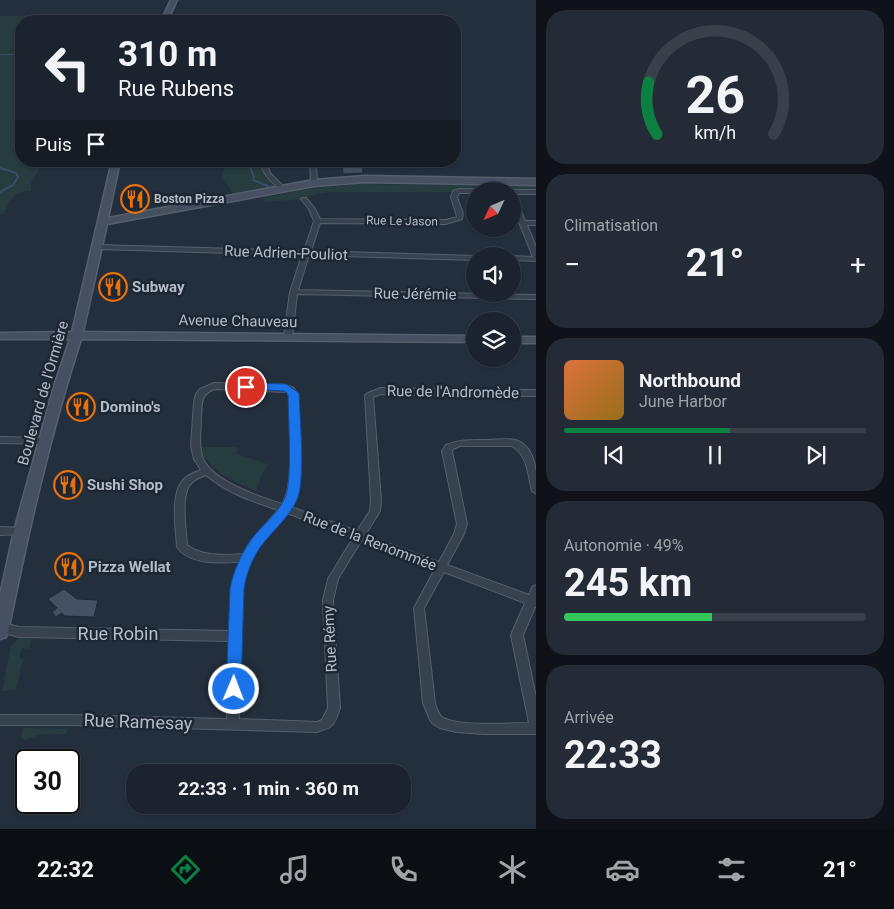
<!DOCTYPE html>
<html lang="fr">
<meta charset="utf-8">
<style>
:root{--surface:#1b232e;--page:#242b36;--text:#f1f3f6;--muted:#a0a4aa;--line:#39404a;--accent:#0b8043}
body{margin:0;font-family:Roboto,sans-serif;background:var(--page);color:var(--text);height:100vh;display:flex;flex-direction:column;font-size:19px;white-space:nowrap}
*{box-sizing:border-box;margin:0}
p{font-size:16px;color:var(--muted)}
.icon{flex:none;width:28px;height:28px;fill:none;stroke:currentColor;stroke-width:2;stroke-linecap:round;stroke-linejoin:round}
.map{position:relative;flex:1;overflow:hidden}
.panel{display:flex;flex-direction:column;gap:10px;padding:10px;background:#0f1319;width:358px}
.panel>*{flex:none}
.hud{position:absolute;left:15px;top:15px;width:446px;height:152px;border-radius:20px;box-shadow:0 1px 4px #0004,0 0 0 1px var(--line);background:#1b232e;color:var(--text);overflow:hidden}
.needle{width:32px;rotate:226deg}
.controls{position:absolute;left:466px;top:182px;display:grid;gap:10px}
.controls a{display:grid;place-items:center;width:55px;height:55px;border-radius:50%;background:var(--surface);box-shadow:0 1px 4px #0004,0 0 0 1px var(--line);font-size:25px}
.speed{position:absolute;left:15px;top:749px;display:flex;gap:10px;font-size:25px;font-weight:700;text-align:center}
.speed>*{display:grid;place-content:center;width:65px;height:65px;border-radius:50%;background:var(--surface);box-shadow:0 1px 4px #0004,0 0 0 1px var(--line);line-height:1}
.speed .limit{border:2px solid #111;border-radius:8px;background:#fff;color:#111}
.pin{position:absolute;display:grid;place-items:center;width:42px;height:42px;color:#fff;margin:-21px;border:2px solid #fff;border-radius:50%;box-shadow:0 1px 5px #0007}
.me{position:absolute;width:55px;margin:-28px;rotate:1deg;stroke-linejoin:round;filter:drop-shadow(0 0 4px #0008)}
.turn{display:flex;align-items:center;gap:18px;height:105px;padding:0 20px;font-size:22px}
.turn .icon{width:65px;height:65px;stroke-width:2.5}
.turn b{display:block;font-size:35px;line-height:42px}
.then{display:flex;align-items:center;height:48px;padding:0 20px;background:#0003;gap:10px;font-size:19px}
.big{font-size:38px;font-weight:700;line-height:1.1}
.panel .card{flex:1;display:flex;flex-direction:column;justify-content:center;gap:8px;min-width:0;padding:0 18px;border-radius:20px;background:var(--page)}
.panel .dial{align-items:center;gap:0}
.dial svg{height:130px;overflow:visible;fill:none;stroke:var(--line);stroke-width:7;stroke-linecap:round;text-anchor:middle}
.dial text{fill:var(--text);stroke:none}
.song{display:flex;align-items:center;gap:15px}
.cover{width:60px;height:60px;border-radius:8px;background:linear-gradient(135deg,hsl(20 70% 55%),hsl(40 70% 35%))}
.played{height:5px;border-radius:2px;background:linear-gradient(90deg,var(--accent) 55%,var(--line) 55%)}
.keys{display:flex;justify-content:space-around;direction:ltr}
.heat{display:flex;justify-content:space-between;align-items:center;font-size:28px;direction:ltr}
.charge{height:8px;border-radius:4px;background:linear-gradient(90deg,#34c759 49%,var(--line) 0)}
.trip{position:absolute;left:126px;top:764px;width:285px;height:50px;border-radius:20px;background:var(--surface);box-shadow:0 1px 4px #0004,0 0 0 1px var(--line);font-weight:700;line-height:50px;text-align:center}
.tab-bar{display:flex;height:80px;justify-content:space-around;align-items:center;background:#0b0e12;color:var(--muted)}
.tab-bar .icon{width:35px;height:35px}
.tab-bar .selected{color:var(--accent)}
.tab-bar b{font-size:22px;color:var(--text)}
main{display:flex;flex:1;min-height:0}
.map>svg:first-child{display:block}
.green{fill:#263c3f}
.lines{fill:none;stroke-linecap:round;stroke-linejoin:round}
.stream-far1{stroke:#394c67;stroke-width:1}
.stream{stroke:#394c67;stroke-width:2}
.building{fill:#455162;stroke:#1f2835}
.street-casing{stroke:#565f6c;stroke-width:2}
.secondary-casing{stroke:#565f6c;stroke-width:3}
.street{fill:#38414e;fill-rule:evenodd}
.secondary{fill:#465061;fill-rule:evenodd}
.route{fill:#1a73e8;stroke:#114b97}
.labels{text-anchor:middle;stroke-width:5;stroke-linejoin:round;paint-order:stroke}
.far-poi-label{font-size:12px;font-weight:bold;fill:#b4bcc9;stroke:#1d2633;text-anchor:start}
.far-street-label{font-size:12px;fill:#b4bcc9;stroke:#1d2633}
.street-label{font-size:15px;fill:#b4bcc9;stroke:#1d2633}
.poi-label{font-size:15px;font-weight:bold;fill:#b4bcc9;stroke:#1d2633;text-anchor:start}
.near-street-label{font-size:18px;fill:#b4bcc9;stroke:#1d2633}
</style>
<main>
<div class="map">
<svg width="537" height="829" viewBox="0 0 537 829">
<rect width="100%" height="100%" fill="#242f3e"/>
<g class="green">
<path d="M161 14 157 21H21V161H31L39 169 31 183V191C14 191 9 199 5 214H0V16Z"/>
<path d="M223 161H258L261 170 278 186 233 195 222 176 225 167Z"/>
<path d="M355 184 537 186 536 192H330L308 196 304 199 265 202 263 198 308 189Z"/>
<path d="M197 447H238L236 454 268 464 262 474 256 491C228 479 216 475 197 447Z"/>
<path d="M18 639H31L29 649 22 648 19 659H23L16 690 2 691 11 646Z"/>
<path d="M24 728 67 729V734L39 735 25 740 22 737V730Z"/>
</g>
<g class="lines">
<path class="stream-far1" d="M0 55 21 54"/>
<g class="stream">
<path d="M248 161 254 177 253 180 268 186"/>
<path d="M0 168 16 173 18 177 13 185 0 192"/>
</g>
</g>
<g class="building">
<path d="M342 161H362L363 173 343 174Z"/>
<path d="M127 194H145V204H125Z"/>
<path d="M64 589 77 599 98 600 94 617 64 616 62 613 56 617 52 612 57 608 48 599Z"/>
</g>
<g class="lines">
<defs>
<g id="street">
<path d="M260 161H266L270 173 285 188V190H281C272 182 262 174 260 161Z"/>
<path d="M310 161H316L317 183 314 185 311 183Z"/>
<path d="M459 189 537 190V194H514L525 221H537V225H527L537 249V261L512 260V256H510H512L533 257 512 205V191H475V193H459L457 197 463 214 462 219 446 224 320 223 311 251 475 256H477H475V260L309 255 298 290 537 295V299L297 294 292 337 288 339 284 337 290 292 302 255 98 249 95 247 98 245 304 251 314 221 309 209 301 199 302 198H306L315 209 320 219 446 220 457 217 451 197 453 191Z"/>
<path d="M214 383 286 385 294 388 298 398 300 477 297 497 291 507 357 531 370 511 371 500 365 396 366 394 380 388 537 390V396L381 394 373 397 381 500 380 511 365 535 439 562 454 534 457 524 442 451 446 445C460 439 473 440 488 440 496 440 507 438 515 440 537 446 537 477 537 494L532 491C528 476 528 455 512 446H460L453 449 452 451 467 524 464 534 447 565 529 595 533 586 537 585V607H535L523 635 537 702V734H484L456 732 440 728 433 724 430 720 423 703 414 608 435 569 361 541 338 579 333 600 340 708C334 725 334 727 317 732L72 725H0V715H72L227 719 230 641 19 637 0 632V622L19 627 230 631 232 589 240 562C220 563 190 565 177 547 176 528 170 495 183 480 188 475 195 472 201 470L194 459 191 446 194 402 196 394 200 389ZM215 389 287 392 290 398C290 424 295 484 282 504 260 497 214 482 203 459 198 446 201 431 201 417 202 404 200 394 215 389ZM206 475C227 493 252 501 278 510L251 541 243 554C224 555 203 557 187 545 186 530 181 499 189 486 193 480 200 477 206 475ZM287 513 353 538 328 579 323 600 328 708 322 720 317 722 239 719 242 589 251 559 259 547ZM444 572 525 603 511 635 529 723C509 723 458 727 442 717 437 713 437 708 435 703L424 608Z"/>
<path d="M0 437 45 438 50 441 45 444 0 443Z"/>
<path d="M0 527 25 528 26 531 25 534 0 535Z"/>
</g>
<g id="secondary">
<path d="M171 0H177L167 21H161Z"/>
<path d="M112 161H120L108 218 314 180 365 176 537 179V185L365 182 314 186 107 224 83 332 475 336V342L81 339C50 435 28 533 8 632L6 637 0 639V595L14 531 54 386 70 339H0V333L72 332Z"/>
<rect x="512" y="337" width="25" height="6"/>
</g>
</defs>
<use href="#street" class="street-casing"/>
<use href="#secondary" class="secondary-casing"/>
<use href="#street" class="street"/>
<use href="#secondary" class="secondary"/>
</g>
<path class="route" d="M246 383 286 384 299 393C300 418 305 476 298 497 291 516 273 530 261 546 252 559 246 574 244 589L241 689 239 694 234 696 228 694 226 689 230 589C233 572 241 554 251 540 261 526 278 514 285 498 293 479 288 418 288 394L284 391 242 389 241 387 242 384Z"/>
<defs>
<symbol id="restaurant-ring" viewBox="-11 -11 22 22"><circle r="9.5" fill="#1d2633" stroke="#e8710a" stroke-width="1.5"/><path d="M-5-6h1v4h1v-4h1v4h1v-4h1v5L-1.5 .5V6h-2V.5L-5-1ZM5-6V6H3V1.5H1.5Q1.5-4 5-6Z" fill="#e8710a"/></symbol>
</defs>
<g fill-rule="evenodd">
<use href="#restaurant-ring" x="119" y="183" width="32" height="32"/>
<use href="#restaurant-ring" x="97" y="271" width="32" height="32"/>
<use href="#restaurant-ring" x="65" y="391" width="32" height="32"/>
<use href="#restaurant-ring" x="52" y="469" width="32" height="32"/>
<use href="#restaurant-ring" x="53" y="551" width="32" height="32"/>
</g>
<g class="labels">
<g class="far-poi-label">
<text x="154" y="203">Boston Pizza</text>
</g>
<g class="far-street-label">
<text transform="translate(402 221) rotate(1)" y="4">Rue Le Jason</text>
</g>
<g class="street-label">
<text transform="translate(286 253) rotate(2)" y="5">Rue Adrien-Pouliot</text>
<text transform="translate(415 294) rotate(1)" y="5">Rue Jérémie</text>
<text transform="translate(238 321) rotate(1)" y="5">Avenue Chauveau</text>
<text transform="translate(453 392) rotate(1)" y="5">Rue de l'Andromède</text>
<text transform="translate(43 393) rotate(-74)" y="5">Boulevard de l'Ormière</text>
<text transform="translate(370 541) rotate(21)" y="5">Rue de la Renommée</text>
<text transform="translate(330 639) rotate(-93)" y="5">Rue Rémy</text>
</g>
<g class="poi-label">
<text x="132" y="292">Subway</text>
<text x="100" y="412">Domino's</text>
<text x="87" y="490">Sushi Shop</text>
<text x="88" y="572">Pizza Wellat</text>
</g>
<g class="near-street-label">
<text x="118" y="640">Rue Robin</text>
<text transform="translate(138 722) rotate(2)" y="6">Rue Ramesay</text>
</g>
</g>
</svg>
<div class="controls">
<a><svg class="needle" viewBox="-14 -14 28 28"><path d="M0-13l5 13h-10z" fill="#e53935"/><path d="M0 13l5-13h-10z" fill="#a0a4aa"/></svg></a>
<a><svg class="icon" aria-label="sound" viewBox="0 0 24 24"><path d="M4 9h4l5-4v14l-5-4H4zM17 9q2 3 0 6"/></svg></a>
<a><svg class="icon" aria-label="layers" viewBox="0 0 24 24"><path d="M12 4l9 5-9 5-9-5zM3 14l9 5 9-5"/></svg></a>
</div>
<div class="speed"><div class="limit">30</div></div>
<div class="pin" style="left:246px;top:387px;background:#d93025"><svg class="icon" aria-label="arrive" viewBox="0 0 24 24"><path d="M6 21V4h12l-3 4 3 4H6"/></svg></div>
<svg class="me" style="left:234px;top:689px" viewBox="-20 -20 40 40"><circle r="17" fill="#1a73e8" stroke="#fff" stroke-width="3"/><path d="M0-11L8 9 0 5-8 9z" fill="#fff"/></svg>
<div class="trip">22:33 · 1 min · 360 m</div>
<div class="hud">
<div class="turn"><svg class="icon" aria-label="left" viewBox="0 0 24 24"><path d="M17 20v-9H6M10 6l-5 5 5 5"/></svg><div><b>310 m</b>Rue Rubens</div></div>
<div class="then">Puis<svg class="icon" aria-label="arrive" viewBox="0 0 24 24"><path d="M6 21V4h12l-3 4 3 4H6"/></svg></div>
</div>
</div>
<section class="panel">
<div class="card dial"><svg viewBox="0 0 100 80">
<path d="M14 69A42 42 0 1 1 86 69"/>
<path d="M14 69A42 42 0 0 1 9 37" stroke="#0b8043"/>
<text x="50" y="56" font-size="32" font-weight="700">26</text>
<text x="50" y="72" font-size="11">km/h</text>
</svg></div>
<div class="card"><p>Climatisation</p>
<div class="heat"><a>−</a><b class="big">21°</b><a>+</a></div>
</div>
<div class="card">
<div class="song"><i class="cover"></i><div><b>Northbound</b><p>June Harbor</p></div></div>
<div class="played"></div>
<div class="keys"><svg class="icon" aria-label="previous" viewBox="0 0 24 24"><path d="M18 5L8 12l10 7zM5 5v14"/></svg><svg class="icon" aria-label="pause" viewBox="0 0 24 24"><path d="M8 5v14M16 5v14"/></svg><svg class="icon" aria-label="next" viewBox="0 0 24 24"><path d="M6 5l10 7-10 7zM19 5v14"/></svg></div>
</div>
<div class="card"><p>Autonomie · 49%</p><b class="big">245 km</b><div class="charge"></div></div>
<div class="card"><p>Arrivée</p><b class="big">22:33</b></div>
</section>
</main>
<nav class="tab-bar">
<b>22:32</b>
<svg class="icon selected" aria-label="directions" viewBox="0 0 24 24"><path d="M12 3l9 9-9 9-9-9zM9 14v-3h6M13 9l2 2-2 2"/></svg>
<svg class="icon" aria-label="music" viewBox="0 0 24 24"><path d="M9 18V5l10-2v13"/><circle cx="6" cy="18" r="3"/><circle cx="16" cy="16" r="3"/></svg>
<svg class="icon" aria-label="phone" viewBox="0 0 24 24"><path d="M5 4h4l2 5-3 2q2 4 5 5l2-3 5 2v4C11 20 4 13 5 4z"/></svg>
<svg class="icon" aria-label="climate" viewBox="0 0 24 24"><path d="M12 3v18M4 7l16 10M4 17L20 7"/></svg>
<svg class="icon" aria-label="car" viewBox="0 0 24 24"><path d="M5 17H2v-5l4-1 3-4h7l3 4 3 1v5h-3M9 17h6M6 11h13"/><circle cx="7" cy="17" r="2"/><circle cx="17" cy="17" r="2"/></svg>
<svg class="icon" aria-label="filters" viewBox="0 0 24 24"><path d="M4 7h16M4 17h16"/><circle cx="9" cy="7" r="2"/><circle cx="15" cy="17" r="2"/></svg>
<b>21°</b>
</nav>
